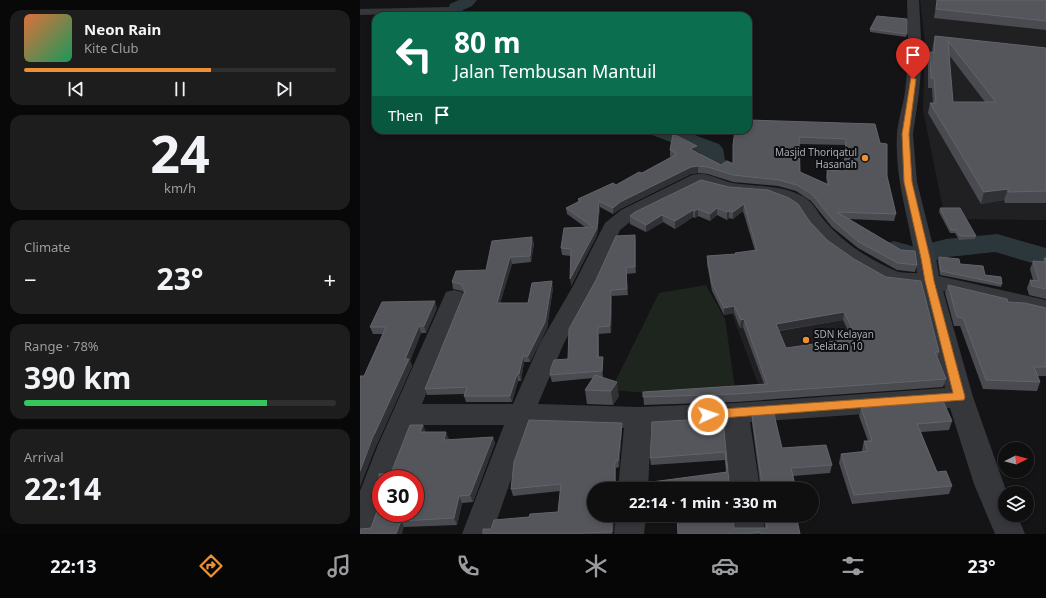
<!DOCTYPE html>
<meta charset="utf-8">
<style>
:root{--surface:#0f0f10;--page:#1d1d1e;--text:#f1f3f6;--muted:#9b9c9f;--line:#2f2f30;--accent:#ed8f34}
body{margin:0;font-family:"Noto Sans",sans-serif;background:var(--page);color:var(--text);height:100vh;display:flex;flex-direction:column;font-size:15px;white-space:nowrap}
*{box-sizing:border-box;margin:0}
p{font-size:13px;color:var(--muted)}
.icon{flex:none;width:22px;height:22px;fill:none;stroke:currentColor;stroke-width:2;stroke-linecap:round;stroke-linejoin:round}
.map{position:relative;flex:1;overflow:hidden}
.drawer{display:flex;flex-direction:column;gap:10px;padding:10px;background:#080809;width:360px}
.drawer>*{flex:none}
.hud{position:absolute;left:12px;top:12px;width:380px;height:122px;border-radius:12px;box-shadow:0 2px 6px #0003,0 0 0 1px var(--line);background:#0b6e4f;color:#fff;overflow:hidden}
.needle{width:26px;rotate:84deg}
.tools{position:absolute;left:638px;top:442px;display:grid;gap:8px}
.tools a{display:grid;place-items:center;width:36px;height:36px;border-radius:50%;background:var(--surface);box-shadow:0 2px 6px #0003,0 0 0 1px var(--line);font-size:20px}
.speed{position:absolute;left:12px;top:470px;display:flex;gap:8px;font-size:20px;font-weight:700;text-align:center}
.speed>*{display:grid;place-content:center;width:52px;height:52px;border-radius:50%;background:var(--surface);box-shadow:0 2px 6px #0003,0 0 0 1px var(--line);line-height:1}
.speed .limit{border:6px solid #d22;background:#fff;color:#111}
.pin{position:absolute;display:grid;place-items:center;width:34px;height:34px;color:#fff;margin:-41px -17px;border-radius:50% 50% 50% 0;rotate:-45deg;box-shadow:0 0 4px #0007}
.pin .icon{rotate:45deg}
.me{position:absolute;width:44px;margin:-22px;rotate:87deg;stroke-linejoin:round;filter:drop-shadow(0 0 3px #0008)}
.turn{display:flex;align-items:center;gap:14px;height:84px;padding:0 16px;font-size:18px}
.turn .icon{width:52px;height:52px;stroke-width:2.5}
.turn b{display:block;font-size:28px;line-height:34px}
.then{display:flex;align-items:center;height:38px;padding:0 16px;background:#0003;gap:8px;font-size:15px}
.big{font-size:30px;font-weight:700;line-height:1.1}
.drawer .widget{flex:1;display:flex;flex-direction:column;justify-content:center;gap:6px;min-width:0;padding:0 14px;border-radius:12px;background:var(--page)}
.drawer .dial{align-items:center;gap:0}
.dial b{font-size:52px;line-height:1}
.song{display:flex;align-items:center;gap:12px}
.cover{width:48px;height:48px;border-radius:6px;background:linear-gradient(135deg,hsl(20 70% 55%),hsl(150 70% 35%))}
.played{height:4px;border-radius:2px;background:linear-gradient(90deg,var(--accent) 60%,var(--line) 60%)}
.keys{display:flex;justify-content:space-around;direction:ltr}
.heat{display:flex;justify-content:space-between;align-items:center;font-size:22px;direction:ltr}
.charge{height:6px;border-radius:3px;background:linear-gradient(90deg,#34c759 78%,var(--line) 0)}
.trip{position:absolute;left:227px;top:482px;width:232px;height:40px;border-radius:20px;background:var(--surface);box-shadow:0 2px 6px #0003,0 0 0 1px var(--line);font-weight:700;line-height:40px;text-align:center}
.dock{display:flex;height:64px;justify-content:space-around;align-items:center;background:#060606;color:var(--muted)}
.dock .icon{width:28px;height:28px}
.dock .selected{color:var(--accent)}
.dock b{font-size:18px;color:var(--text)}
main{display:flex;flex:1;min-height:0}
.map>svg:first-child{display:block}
.built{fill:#202023}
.green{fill:#1e251e}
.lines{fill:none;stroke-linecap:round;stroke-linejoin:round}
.river{fill:#2c373b;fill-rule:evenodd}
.minor{fill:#35373a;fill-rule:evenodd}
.wall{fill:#4a4b51;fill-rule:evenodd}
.shaded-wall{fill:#303135}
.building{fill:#54565c;stroke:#61646a;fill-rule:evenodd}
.route{fill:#ed8f34;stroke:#9a5d22}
.poi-dot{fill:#ed8f34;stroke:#0f0f11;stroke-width:1.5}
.labels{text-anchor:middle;stroke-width:4;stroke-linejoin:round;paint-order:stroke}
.poi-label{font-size:10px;fill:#a6adb6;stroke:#0f0f11;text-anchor:end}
</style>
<main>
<section class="drawer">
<div class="widget">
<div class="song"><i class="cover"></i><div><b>Neon Rain</b><p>Kite Club</p></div></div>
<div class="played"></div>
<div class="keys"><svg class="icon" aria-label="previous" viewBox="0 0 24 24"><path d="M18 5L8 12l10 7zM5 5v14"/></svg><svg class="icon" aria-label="pause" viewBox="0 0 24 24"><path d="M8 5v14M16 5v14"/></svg><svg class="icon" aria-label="next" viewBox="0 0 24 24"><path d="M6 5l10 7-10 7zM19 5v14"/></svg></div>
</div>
<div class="widget dial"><b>24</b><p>km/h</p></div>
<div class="widget"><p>Climate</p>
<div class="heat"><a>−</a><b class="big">23°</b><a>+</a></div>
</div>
<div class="widget"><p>Range · 78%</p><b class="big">390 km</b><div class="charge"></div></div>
<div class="widget"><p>Arrival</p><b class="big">22:14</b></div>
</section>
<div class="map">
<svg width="686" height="534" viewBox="0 0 686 534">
<rect width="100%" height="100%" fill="#141416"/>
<g class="built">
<path d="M560 0H686V220L585 219 563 110 565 43Z"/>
<path d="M485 295 524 365 401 392 372 314Z"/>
</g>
<path class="green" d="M346 285 365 319 375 388 321 396 251 390 299 293Z"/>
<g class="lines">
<g class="river">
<path d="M99 0H117L112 6 103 10 101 16H85L90 4Z"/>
<path d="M289 130H321L359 144 363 149 365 160 381 165 401 168 405 173 401 178 392 181 378 180 345 169 342 164 340 153 292 135Z"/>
<path d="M637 234 686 248V267L635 252 588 257 553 266 524 256 519 250 524 244 534 241 555 247 586 239Z"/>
</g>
<g class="minor">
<path d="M547 0H559L562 58 559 93 553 134 557 182 576 258 579 276 686 300V316L583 291 613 397 647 493H645V515H657L665 534H635L614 484 590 408 390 422 400 489H370L364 424 291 428 288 489H258L264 428 170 425 132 534H102L144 425H54L33 479H21V513L13 534H0V491L18 445 86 292 94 290 102 292 105 297 62 404H153L180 343 213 286 245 223 261 210 332 175C348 171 358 180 373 183 397 187 422 184 444 197 454 203 457 212 464 220 482 242 510 260 536 271 542 273 551 273 557 273 552 227 534 182 537 134 538 120 543 106 545 92 549 61 548 31 547 0ZM341 185 369 193 408 196 429 204 438 210 450 228 467 246 493 265 525 283 560 287 585 388 376 403 278 407 178 404 204 343 235 286 260 230 275 218Z"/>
<path d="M90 7 94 8 96 10 94 12 0 15V9Z"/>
<path d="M256 515H286L284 534H254Z"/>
<path d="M373 515H403L405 534H375Z"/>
</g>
</g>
<g class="wall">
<path d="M577 0H686V30L574 18Z"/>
<path d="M510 29 547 34 546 37 510 32Z"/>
<path d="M575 36 686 48V203H645L644 200 621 204 568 113 570 103H573L572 88H568V62L570 52H572L573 45ZM589 55 625 102H593Z"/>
<path d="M515 124 536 214 534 221 489 219 557 265 555 272 537 270 498 248 472 227 451 201 436 191 418 186 373 182 348 174 338 173 331 174 260 209 253 214 240 207 237 235 211 286V256L202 255 201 248 225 227 207 214 206 208 218 202V199L256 185 282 173 311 157 310 156V150L337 152H336L361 165 373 164V145ZM439 144 486 145 484 171 467 170 466 177 467 184 440 172Z"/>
<path d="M314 130H362V133L314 132Z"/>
<path d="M341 180 450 222 579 352 577 358 586 379 583 387 376 402 284 405 283 392 404 384 383 327 380 328 374 313 364 315 352 291 347 264V256L375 254V253L395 251 383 211 373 219 369 218 367 220 357 215 350 221 338 216 335 218 333 217 315 229 303 222 286 232 270 224V216ZM483 320 492 339 426 348 419 331Z"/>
<path d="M580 208 616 236 615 239 599 240 595 233H590L579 212Z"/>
<path d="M275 235 276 273 266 274 268 295 252 296 251 333 239 334V357L243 363V378H242L259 396 253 405 227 404 225 390 233 378 192 382 190 375 208 359Z"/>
<path d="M174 243 171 262 152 264 140 303H168L193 288 187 328 170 362H164L161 381H158L152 402H106L104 396V394L67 395 65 389 104 293 102 291 93 289 92 282 126 270Z"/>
<path d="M579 257 600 264 625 275 642 284 641 287 580 275 578 261Z"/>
<path d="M684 258H686V299L669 295 667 288 670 280H673L670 269 673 261 683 262Z"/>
<path d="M588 285 648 302 686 308V376H678L680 382 677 391 623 389 600 326H594L585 293Z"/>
<path d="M77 308 66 333H61L50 361 52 366 17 444 4 376 23 334H13L10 327Z"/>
<path d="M501 407 592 421 589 430 561 432 577 472 592 486 589 494 492 504 479 463 481 454 503 452 502 450 504 441H508L499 416Z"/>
<path d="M392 416 422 448 472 465 470 473 433 476 436 489H284L366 472 365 460 291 465 290 458 363 418 369 482 370 483H400L392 423Z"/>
<path d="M63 425 65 432 89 439 88 440 133 437 135 443 113 502 102 503 97 525 44 527 11 528 31 473Z"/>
<path d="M262 429 259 467 256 468V489H234L254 515 253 534H123L131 529 169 517 198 512 200 491 153 496 151 489Z"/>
<path d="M317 515H373L374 528H405L404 515H436L440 534H318Z"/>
</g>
<g class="shaded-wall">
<path d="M337 146V152L330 155V149Z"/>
<path d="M338 166V173L331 174 260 209 253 214V208L260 202 331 167Z"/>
<path d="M648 189 644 200 621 204 624 192Z"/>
<path d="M239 201 240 207 237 235 211 286 210 279 237 228Z"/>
<path d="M384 204 383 211 373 219V212Z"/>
<path d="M357 208V215L350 221V214Z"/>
<path d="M338 209V216L335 218V211Z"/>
<path d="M333 210V217L315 229V221Z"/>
<path d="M369 211V218L367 220V212Z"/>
<path d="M302 215 303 222 286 232V225Z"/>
<path d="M275 235 276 241V273L275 267Z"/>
<path d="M172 237 174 243 171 262 170 256Z"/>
<path d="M150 257 152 264 138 310 137 303Z"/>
<path d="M192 281 193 288 187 328 170 362 168 356Z"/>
<path d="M251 290 252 296 251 333 250 326Z"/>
<path d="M75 301 77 308 66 333 64 326Z"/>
<path d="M374 306V313L364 315V308Z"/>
<path d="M484 312 483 320 415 331 416 324Z"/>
<path d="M384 319 383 327 380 328 381 320Z"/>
<path d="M59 326 61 333 50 361 52 366 17 444 0 487V471Z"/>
<path d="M238 327 239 334 238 364Z"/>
<path d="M163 356 164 362 161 381 159 374Z"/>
<path d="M243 357V378L242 371Z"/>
<path d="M157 374 158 381 152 402 150 396Z"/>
<path d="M257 382 259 396 253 405 251 391Z"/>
<path d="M262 423V429L259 467 258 461Z"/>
<path d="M63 425 66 432 63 439 60 432Z"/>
<path d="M86 432 89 439 86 447 84 440Z"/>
<path d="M133 437 135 443 113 502 110 495Z"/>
<path d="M255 461 256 468V489H255Z"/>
<path d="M99 496 102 503 97 525 94 518Z"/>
<path d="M252 515H254L253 534H252Z"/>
<path d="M41 521 44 527 42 534H36Z"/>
</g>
<g class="building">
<path d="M577 0H686V21L576 9Z"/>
<path d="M517 16 547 19V34L510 29Z"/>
<path d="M575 36 686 48V191L648 192V189L624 192 570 103H576L574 78H571L570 52 574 53ZM588 41 636 102H593Z"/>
<path d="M388 120 515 124 520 143 527 144V176L536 214 477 212 541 250 555 251 557 265 538 263 499 242 473 220 452 194 437 185 419 180 373 175 348 167 338 166 331 167 260 202 253 208 239 201 237 228 210 279 211 249 201 248 204 228 233 227 206 208 220 201 218 199 253 183 256 185 279 172 282 173 317 154 310 150 313 134 337 146 330 149 361 165 367 161 373 164V145L375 130H388ZM439 137 486 139 484 171 467 170 469 185 440 172Z"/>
<path d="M341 180 369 187 408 190 429 198 438 204 450 222 467 240 494 259 526 277 561 281 579 352H575L586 379 376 394 283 397V392L407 384 384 319 381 320 374 306 364 308 352 284 347 256 376 254 375 253 397 250 384 204 373 212 369 211 367 212 357 208 350 214 338 209 335 211 333 210 315 221 302 215 286 225 270 216 275 212ZM484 312 497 338 426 348 416 324Z"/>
<path d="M580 208H600L616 236H600L596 230H591Z"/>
<path d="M275 235V267H266L267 289 251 290 250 326 238 327V357H243L242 371 190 375 191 368 194 360 208 359 209 329 236 280 256 236Z"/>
<path d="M172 237 170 256 150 257 137 303H168L172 283 192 281 185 322 168 356H163L159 374H157L150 396H104L107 387 65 389 105 291 101 284 92 282 96 271 126 270 132 241Z"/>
<path d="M579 257 599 259 600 264 623 266 625 275 641 277 642 284 581 271Z"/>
<path d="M684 258H686V289L672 286 670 280 679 281 673 261 686 262Z"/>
<path d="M588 285 647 299 648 302 665 303 686 308V367H674L680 382 626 380 603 318 597 317Z"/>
<path d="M75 301 64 326H59L45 359H49L13 437 0 471V376H4L26 327H10L22 302Z"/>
<path d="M235 375 257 382 251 391 225 390Z"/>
<path d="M583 401 592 421 557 424 577 472 586 471 592 486 494 495 481 454 508 451 504 441H512L501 407Z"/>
<path d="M414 414 422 448 466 445 472 465 431 468 436 489H285L284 483 367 472 365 452 290 458 292 422 363 418 369 482 370 483H402L392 416Z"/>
<path d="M169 420 262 423 258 461H255V487L254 488V489H234V515H252V532L222 533V534H123V529H131L134 520 169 517 170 514 198 512 201 484 151 489 154 462Z"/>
<path d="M50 425H63L60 432H86L84 440 133 437 110 495 99 496 94 518 41 521 36 534H0V529L11 528 19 506V474L31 473ZM21 479H55V513H21Z"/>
<path d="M317 515H373L374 528H407L406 515H436L440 534H401L400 532 385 534H318Z"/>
</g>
<path class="route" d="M551 77 556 79 549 134 552 182 570 258 574 281 605 397 604 400 348 419 344 418 342 415 344 411 348 410 593 393 565 281 561 258 544 182 542 134Z"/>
<g class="poi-dot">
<circle cx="505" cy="158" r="4"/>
<circle cx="446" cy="340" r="4"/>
</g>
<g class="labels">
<g class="poi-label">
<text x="497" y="156">Masjid Thoriqatul<tspan x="497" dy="12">Hasanah</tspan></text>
<text x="454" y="338" text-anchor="start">SDN Kelayan<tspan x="454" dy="12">Selatan 10</tspan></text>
</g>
</g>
</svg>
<div class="tools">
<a><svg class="needle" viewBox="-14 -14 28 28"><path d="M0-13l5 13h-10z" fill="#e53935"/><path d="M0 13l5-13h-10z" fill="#9b9c9f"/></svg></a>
<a><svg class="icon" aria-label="layers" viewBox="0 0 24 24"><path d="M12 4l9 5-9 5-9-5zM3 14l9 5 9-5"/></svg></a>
</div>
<div class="speed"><div class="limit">30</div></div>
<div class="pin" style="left:553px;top:79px;background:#d93025"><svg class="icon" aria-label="arrive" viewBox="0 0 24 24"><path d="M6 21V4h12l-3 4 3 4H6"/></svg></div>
<svg class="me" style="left:348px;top:415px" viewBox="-20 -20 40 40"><circle r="17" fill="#ed8f34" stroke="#fff" stroke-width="3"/><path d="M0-11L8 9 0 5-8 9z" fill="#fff"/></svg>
<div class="trip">22:14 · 1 min · 330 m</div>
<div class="hud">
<div class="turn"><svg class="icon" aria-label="left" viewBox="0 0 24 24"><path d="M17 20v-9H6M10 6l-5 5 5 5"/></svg><div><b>80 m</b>Jalan Tembusan Mantuil</div></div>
<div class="then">Then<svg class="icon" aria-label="arrive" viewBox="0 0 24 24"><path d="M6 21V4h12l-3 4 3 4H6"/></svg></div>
</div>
</div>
</main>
<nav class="dock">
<b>22:13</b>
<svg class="icon selected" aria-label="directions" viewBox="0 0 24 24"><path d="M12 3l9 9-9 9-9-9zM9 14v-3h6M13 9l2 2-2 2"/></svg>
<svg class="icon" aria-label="music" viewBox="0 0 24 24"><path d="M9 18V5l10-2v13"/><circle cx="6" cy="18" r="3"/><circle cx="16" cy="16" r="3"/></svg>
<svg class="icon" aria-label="phone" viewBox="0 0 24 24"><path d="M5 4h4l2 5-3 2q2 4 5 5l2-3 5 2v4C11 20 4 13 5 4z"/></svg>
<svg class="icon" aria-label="climate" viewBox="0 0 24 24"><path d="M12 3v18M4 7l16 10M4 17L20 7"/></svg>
<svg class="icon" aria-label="car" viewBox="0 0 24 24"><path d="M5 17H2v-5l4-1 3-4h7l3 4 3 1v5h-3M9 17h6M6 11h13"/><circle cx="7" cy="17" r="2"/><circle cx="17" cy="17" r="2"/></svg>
<svg class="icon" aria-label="filters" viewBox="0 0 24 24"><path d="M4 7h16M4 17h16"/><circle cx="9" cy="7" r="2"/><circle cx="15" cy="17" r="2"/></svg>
<b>23°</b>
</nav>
